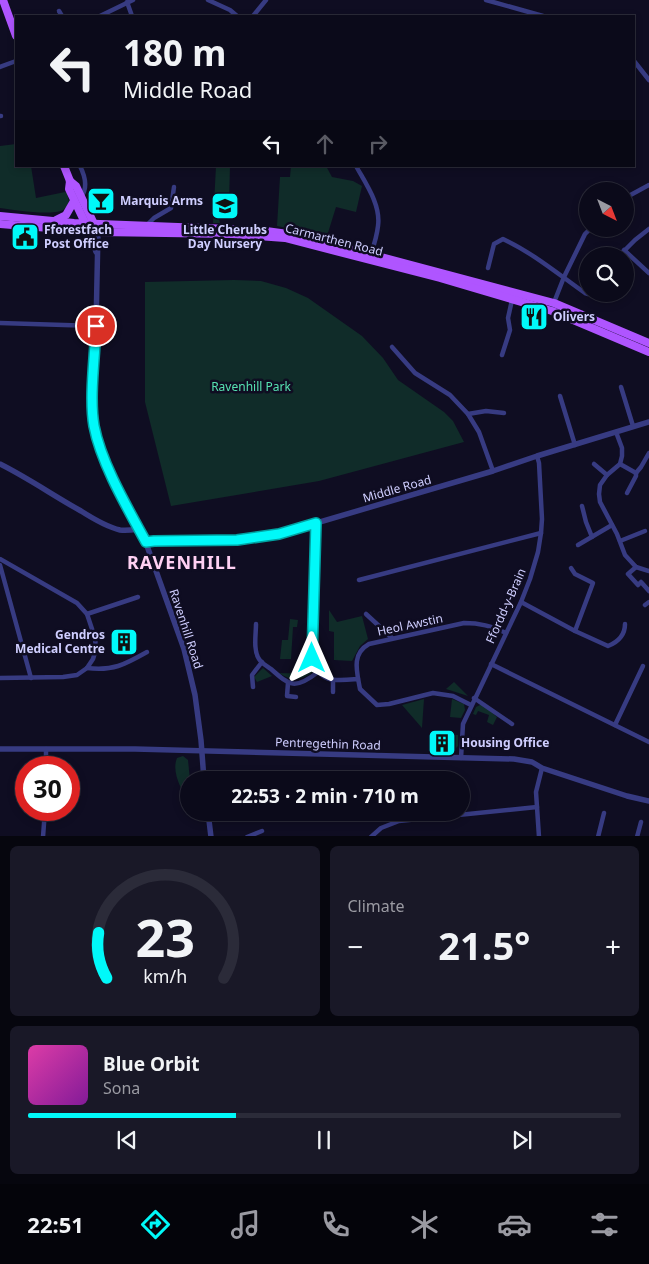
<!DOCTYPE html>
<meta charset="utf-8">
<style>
:root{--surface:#0b0a1a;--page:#191827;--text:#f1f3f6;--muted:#9a9aa2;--line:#2b2b39;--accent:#00f9f9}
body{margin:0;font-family:"Noto Sans",sans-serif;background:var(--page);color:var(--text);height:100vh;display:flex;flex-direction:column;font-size:19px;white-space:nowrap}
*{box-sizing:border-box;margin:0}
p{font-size:16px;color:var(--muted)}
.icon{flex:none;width:28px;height:28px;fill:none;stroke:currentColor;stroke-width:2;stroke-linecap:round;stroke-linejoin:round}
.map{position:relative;height:836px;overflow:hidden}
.side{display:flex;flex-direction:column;gap:10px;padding:10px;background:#06060e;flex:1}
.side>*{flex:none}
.hud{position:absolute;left:15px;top:15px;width:620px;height:152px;border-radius:0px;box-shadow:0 2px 8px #0003,0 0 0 1px var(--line);background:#0b0a1a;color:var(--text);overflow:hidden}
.needle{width:32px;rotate:138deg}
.controls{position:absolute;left:579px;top:182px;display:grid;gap:10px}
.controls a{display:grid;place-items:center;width:55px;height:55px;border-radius:50%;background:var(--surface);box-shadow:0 2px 8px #0003,0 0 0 1px var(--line);font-size:25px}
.speed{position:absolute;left:15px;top:756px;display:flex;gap:10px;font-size:25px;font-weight:700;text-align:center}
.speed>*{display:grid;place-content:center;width:65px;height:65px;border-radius:50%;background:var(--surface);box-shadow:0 2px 8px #0003,0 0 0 1px var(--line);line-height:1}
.speed .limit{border:8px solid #d22;background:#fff;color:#111}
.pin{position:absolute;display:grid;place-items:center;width:42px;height:42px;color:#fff;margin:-21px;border:2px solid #fff;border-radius:50%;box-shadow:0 1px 5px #0007}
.me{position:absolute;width:55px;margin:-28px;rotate:0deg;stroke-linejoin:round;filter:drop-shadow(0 0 4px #0008)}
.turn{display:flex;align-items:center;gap:18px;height:105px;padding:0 25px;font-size:22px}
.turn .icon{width:65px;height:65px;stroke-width:2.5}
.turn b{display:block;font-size:35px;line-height:42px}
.lanes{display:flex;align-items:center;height:48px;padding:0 25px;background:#0003;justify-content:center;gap:25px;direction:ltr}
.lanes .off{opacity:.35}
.big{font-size:38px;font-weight:700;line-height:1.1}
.side .card{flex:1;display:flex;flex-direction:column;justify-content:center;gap:8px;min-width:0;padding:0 18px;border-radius:8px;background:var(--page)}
.side .dial{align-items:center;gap:0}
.dial svg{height:130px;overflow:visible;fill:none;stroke:var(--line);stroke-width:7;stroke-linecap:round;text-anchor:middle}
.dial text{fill:var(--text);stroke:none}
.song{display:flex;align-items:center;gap:15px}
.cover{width:60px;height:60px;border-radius:8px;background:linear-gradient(135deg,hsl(320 70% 55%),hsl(290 70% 35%))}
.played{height:5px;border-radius:2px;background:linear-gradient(90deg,var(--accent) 35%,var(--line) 35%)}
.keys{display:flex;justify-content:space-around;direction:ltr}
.heat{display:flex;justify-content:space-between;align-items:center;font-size:28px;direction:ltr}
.side .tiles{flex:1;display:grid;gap:10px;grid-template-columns:1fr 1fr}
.card:last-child{grid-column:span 2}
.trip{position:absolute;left:180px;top:771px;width:290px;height:50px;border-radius:25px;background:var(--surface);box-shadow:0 2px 8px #0003,0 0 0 1px var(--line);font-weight:700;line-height:50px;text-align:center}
.tab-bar{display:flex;height:80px;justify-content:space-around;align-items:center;background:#04040a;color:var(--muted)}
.tab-bar .icon{width:35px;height:35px}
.tab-bar .on{color:var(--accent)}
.tab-bar b{font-size:22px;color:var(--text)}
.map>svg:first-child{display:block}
.green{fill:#102c29}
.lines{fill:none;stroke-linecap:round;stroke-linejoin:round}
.minor{stroke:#373b82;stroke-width:4.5}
.tertiary{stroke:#373b82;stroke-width:5.5}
.primary{stroke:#af55ff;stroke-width:8}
.route-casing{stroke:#00a2a2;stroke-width:12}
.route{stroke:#00f9f9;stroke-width:9}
.labels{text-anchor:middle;stroke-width:5;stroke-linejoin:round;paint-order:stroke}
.poi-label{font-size:12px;font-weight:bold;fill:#cfceff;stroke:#0f0d22;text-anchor:start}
.street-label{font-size:12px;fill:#cfceff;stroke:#0f0d22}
.park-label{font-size:12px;fill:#57e2b2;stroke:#0f0d22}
.district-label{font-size:18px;font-weight:bold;letter-spacing:1px;fill:#ffd0f3;stroke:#0f0d22}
</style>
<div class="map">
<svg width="649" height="837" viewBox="0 0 649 837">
<rect width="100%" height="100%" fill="#0f0d22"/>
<g class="green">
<path d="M16 144V166H31L36 198 65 192 67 193 69 201C68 205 66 208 63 210 51 216 13 210 0 208V146Z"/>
<path d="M216 166H230L229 203H221V209L217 210 220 223H213Z"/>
<path d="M291 166H326L332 177 353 181 362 186 356 212 336 207 327 236 277 226 280 177H290Z"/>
<path d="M234 280 261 281 286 288 308 298 362 336 383 358 398 380 444 412 453 421 464 442 319 481 171 506 145 402V282Z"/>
<path d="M329 610 337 622 362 616 368 639 360 646 352 661 334 660V632L329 631Z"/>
<path d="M290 619 298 620 297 627H293L291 659H280L282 640H288Z"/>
<path d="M312 664 313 672C301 681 291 681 279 673 293 674 301 673 312 664Z"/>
<path d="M263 668 272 676 257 682 254 677Z"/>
<path d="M454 682 468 696 446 689Z"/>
<path d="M424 699 422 728 402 705Z"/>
<path d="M452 699 464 704 465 710 461 718 450 717Z"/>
<path d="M482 704 497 717 493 725 487 722 489 715 478 711 476 715 473 714 476 707Z"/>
<path d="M451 735H458V746L455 749H449V746L452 745Z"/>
<path d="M183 756 188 760 190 780 189 804C182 790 171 772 177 758Z"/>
</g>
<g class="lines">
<g class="minor">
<path d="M208 0 230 10 237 16"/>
<path d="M486 0 543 16"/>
<path d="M127 2 132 16"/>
<path d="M59 11 62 16"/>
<path d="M100 16 133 0"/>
<path d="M253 16 266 0"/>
<path d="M634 61 649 80"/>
<path d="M0 67 16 61"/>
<path d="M0 116H1"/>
<path d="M80 166C85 176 88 188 81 197"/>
<path d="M356 166C366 184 381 205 378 226 377 235 374 245 371 254"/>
<path d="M625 198 649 185"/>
<path d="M148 224 154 218 171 208 174 187"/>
<path d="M624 250 649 273"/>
<path d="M619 256 635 240 649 229"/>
<path d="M488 268 494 244 503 239C533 253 558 274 585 293L588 294"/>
<path d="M553 305 564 277 585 234 590 229"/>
<path d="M0 323 96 326"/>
<path d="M392 347 415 373 450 395 468 414 479 432 493 471"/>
<path d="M502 355 510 330 508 318 512 300"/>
<path d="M621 387 633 426"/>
<path d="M560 396 575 445"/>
<path d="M468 414 486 411 504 413"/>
<path d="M616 432 622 448V456L620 464 607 475 600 485 599 494 600 502 617 534 625 555 636 567 649 571"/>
<path d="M594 464 607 475"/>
<path d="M620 464 636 473"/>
<path d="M636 473 641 467 649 453"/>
<path d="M627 493 636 476V473"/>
<path d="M582 506 586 522 592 537"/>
<path d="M316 523 312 658C320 684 335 681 358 679"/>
<path d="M620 541 645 531"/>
<path d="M578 545 612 525"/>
<path d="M0 559 77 603 87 614 95 638 96 649 93 659 87 668 77 675 63 677 0 678"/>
<path d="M0 565 31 678"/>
<path d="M636 567 628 574 638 585 641 582 649 591"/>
<path d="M571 568 575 574 593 583 575 631"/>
<path d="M359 580 541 533"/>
<path d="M521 602 575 631 608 646C618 642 625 636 625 624"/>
<path d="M645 605 649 602"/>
<path d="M87 614 138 597"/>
<path d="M366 614 392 638"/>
<path d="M256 624C256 634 253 650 259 659 261 663 267 666 271 669 290 686 295 690 318 672"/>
<path d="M491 664 649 742"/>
<path d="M87 668C113 671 124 665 147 652"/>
<path d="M288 683 287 696 296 697"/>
<path d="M253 687 252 675 262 662"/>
<path d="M333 692V681"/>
<path d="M474 698 512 724"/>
<path d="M471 705 453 696 433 693 389 704 377 705 360 689C357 672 351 654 369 644L464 623C480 623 491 626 506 633"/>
<path d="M615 725 643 666"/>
<path d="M461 758 463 724 521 602 530 579 538 552 541 533 542 519 539 463 537 456"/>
<path d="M46 768V749"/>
<path d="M43 837 45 810"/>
<path d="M247 837 262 831"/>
<path d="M371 837 381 828 399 821 537 807"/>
<path d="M539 837 536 792 542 768"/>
<path d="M598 837 604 813"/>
<path d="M637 837 641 822"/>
</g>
<g class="tertiary">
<path d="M89 231 96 252"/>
<path d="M98 232 96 326 92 381 94 425 100 448 109 468 146 543 184 649 195 695 201 740 204 780"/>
<path d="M0 464C28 478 54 496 81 511 92 518 107 527 120 530 126 531 132 530 139 529"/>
<path d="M146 543 154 541 237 540 279 534 493 471 537 456 649 422"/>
<path d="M0 749H135L514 759 532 762 542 768 627 796 649 801"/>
<path d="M208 812 211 837"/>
</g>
<g class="primary">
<path d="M3 0 16 36"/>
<path d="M64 166 70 181 69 189 87 227"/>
<path d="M70 181 76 186 95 226"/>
<path d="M0 216 74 223 259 230 302 236 554 303 649 343"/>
<path d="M56 220 66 215 74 201"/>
<path d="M0 224 98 232 232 234 285 238 440 278 552 311 649 352"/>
</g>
</g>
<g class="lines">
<defs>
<path id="route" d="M96 326C95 357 89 397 94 426 101 463 128 509 146 542L154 541 237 540 279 534 316 523 312 658"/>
</defs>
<use href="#route" class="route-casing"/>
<use href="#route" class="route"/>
</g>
<defs>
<symbol id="bar-square" viewBox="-11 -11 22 22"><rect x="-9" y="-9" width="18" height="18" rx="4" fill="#00f9f9" stroke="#0f0d22"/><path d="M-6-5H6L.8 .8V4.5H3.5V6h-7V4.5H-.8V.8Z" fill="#111"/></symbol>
<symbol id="school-square" viewBox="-11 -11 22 22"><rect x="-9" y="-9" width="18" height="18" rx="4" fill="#00f9f9" stroke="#0f0d22"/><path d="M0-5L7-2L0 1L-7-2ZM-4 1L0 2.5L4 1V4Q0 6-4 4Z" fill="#111"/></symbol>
<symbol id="civic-square" viewBox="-11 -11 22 22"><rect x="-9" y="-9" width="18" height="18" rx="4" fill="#00f9f9" stroke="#0f0d22"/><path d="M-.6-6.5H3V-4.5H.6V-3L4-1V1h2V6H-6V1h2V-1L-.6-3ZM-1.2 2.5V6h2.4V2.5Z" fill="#111"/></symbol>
<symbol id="restaurant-square" viewBox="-11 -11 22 22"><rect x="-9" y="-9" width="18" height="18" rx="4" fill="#00f9f9" stroke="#0f0d22"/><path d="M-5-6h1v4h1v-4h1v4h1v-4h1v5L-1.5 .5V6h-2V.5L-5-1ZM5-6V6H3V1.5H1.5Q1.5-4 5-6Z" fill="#111"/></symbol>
<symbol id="building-square" viewBox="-11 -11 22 22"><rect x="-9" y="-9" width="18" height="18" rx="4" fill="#00f9f9" stroke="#0f0d22"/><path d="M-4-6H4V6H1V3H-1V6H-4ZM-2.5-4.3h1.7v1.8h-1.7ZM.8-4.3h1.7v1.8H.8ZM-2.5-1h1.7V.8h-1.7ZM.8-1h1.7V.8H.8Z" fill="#111"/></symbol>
</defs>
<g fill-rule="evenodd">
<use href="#bar-square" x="85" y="185" width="32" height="32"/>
<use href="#school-square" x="209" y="190" width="32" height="32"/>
<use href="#civic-square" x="9" y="221" width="32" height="32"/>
<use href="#restaurant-square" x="518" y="301" width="32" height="32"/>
<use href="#building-square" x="108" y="626" width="32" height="32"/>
<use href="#building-square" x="426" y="727" width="32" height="32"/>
</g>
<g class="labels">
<g class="poi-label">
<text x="120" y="205">Marquis Arms</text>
<text x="44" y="234">Fforestfach<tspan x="44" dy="14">Post Office</tspan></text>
<text x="225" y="234" text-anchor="middle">Little Cherubs<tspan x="225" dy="14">Day Nursery</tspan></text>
<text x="553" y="321">Olivers</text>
<text x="105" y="639" text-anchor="end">Gendros<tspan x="105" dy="14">Medical Centre</tspan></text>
<text x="461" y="747">Housing Office</text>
</g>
<g class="street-label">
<text transform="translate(334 240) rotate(14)" y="4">Carmarthen Road</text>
<text transform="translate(397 489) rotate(-16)" y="4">Middle Road</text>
<text transform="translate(506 606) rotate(-66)" y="4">Ffordd-y-Brain</text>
<text transform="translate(410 625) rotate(-12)" y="4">Heol Awstin</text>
<text transform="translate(186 629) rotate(72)" y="4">Ravenhill Road</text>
<text transform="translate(328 744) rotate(2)" y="4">Pentregethin Road</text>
</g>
<g class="park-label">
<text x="251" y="391">Ravenhill Park</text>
</g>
<g class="district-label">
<text x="182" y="569">RAVENHILL</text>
</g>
</g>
</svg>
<div class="controls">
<a><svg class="needle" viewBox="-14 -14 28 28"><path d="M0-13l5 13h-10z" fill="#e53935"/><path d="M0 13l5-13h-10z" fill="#9a9aa2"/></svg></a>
<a><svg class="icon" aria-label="search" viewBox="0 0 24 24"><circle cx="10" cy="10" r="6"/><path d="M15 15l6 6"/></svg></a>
</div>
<div class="speed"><div class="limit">30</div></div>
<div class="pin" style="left:96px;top:326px;background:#d93025"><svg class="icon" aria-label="arrive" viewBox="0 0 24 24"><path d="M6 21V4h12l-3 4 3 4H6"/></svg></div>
<svg class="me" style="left:312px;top:658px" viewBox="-20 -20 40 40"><path d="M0-17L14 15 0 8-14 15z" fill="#00f9f9" stroke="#fff" stroke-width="4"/></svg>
<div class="trip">22:53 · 2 min · 710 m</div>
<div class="hud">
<div class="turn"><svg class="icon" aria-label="left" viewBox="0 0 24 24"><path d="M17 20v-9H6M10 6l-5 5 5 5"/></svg><div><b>180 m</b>Middle Road</div></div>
<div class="lanes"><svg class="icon" aria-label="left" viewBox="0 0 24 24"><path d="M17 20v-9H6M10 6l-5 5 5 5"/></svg><svg class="icon off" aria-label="ahead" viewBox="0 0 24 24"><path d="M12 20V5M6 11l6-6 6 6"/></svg><svg class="icon off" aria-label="right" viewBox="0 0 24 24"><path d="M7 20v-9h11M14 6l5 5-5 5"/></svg></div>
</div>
</div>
<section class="side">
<div class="tiles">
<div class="card dial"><svg viewBox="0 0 100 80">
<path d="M14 69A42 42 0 1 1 86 69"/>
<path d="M14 69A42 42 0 0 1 9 41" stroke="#00f9f9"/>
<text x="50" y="56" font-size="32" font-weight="700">23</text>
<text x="50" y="72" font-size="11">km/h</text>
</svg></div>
<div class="card"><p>Climate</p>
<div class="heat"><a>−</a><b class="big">21.5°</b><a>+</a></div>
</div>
<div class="card">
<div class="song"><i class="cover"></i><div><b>Blue Orbit</b><p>Sona</p></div></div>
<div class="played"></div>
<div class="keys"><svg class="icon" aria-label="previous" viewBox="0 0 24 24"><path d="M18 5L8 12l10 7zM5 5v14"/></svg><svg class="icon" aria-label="pause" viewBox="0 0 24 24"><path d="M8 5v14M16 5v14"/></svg><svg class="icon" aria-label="next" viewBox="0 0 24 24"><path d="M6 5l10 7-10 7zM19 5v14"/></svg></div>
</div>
</div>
</section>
<nav class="tab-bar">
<b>22:51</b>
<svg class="icon on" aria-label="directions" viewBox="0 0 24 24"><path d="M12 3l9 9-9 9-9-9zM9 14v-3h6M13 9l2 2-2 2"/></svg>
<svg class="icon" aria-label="music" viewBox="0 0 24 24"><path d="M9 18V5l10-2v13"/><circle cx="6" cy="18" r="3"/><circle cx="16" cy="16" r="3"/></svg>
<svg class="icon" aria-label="phone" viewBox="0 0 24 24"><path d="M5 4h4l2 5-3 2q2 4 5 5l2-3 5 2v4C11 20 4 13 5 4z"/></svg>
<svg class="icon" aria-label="climate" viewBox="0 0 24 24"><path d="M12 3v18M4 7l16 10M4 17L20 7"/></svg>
<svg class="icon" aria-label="car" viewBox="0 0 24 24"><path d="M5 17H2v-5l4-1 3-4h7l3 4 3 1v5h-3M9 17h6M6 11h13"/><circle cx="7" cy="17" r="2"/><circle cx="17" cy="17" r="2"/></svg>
<svg class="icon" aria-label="filters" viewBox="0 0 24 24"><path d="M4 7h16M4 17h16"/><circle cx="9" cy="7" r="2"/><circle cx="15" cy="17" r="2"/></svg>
</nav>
